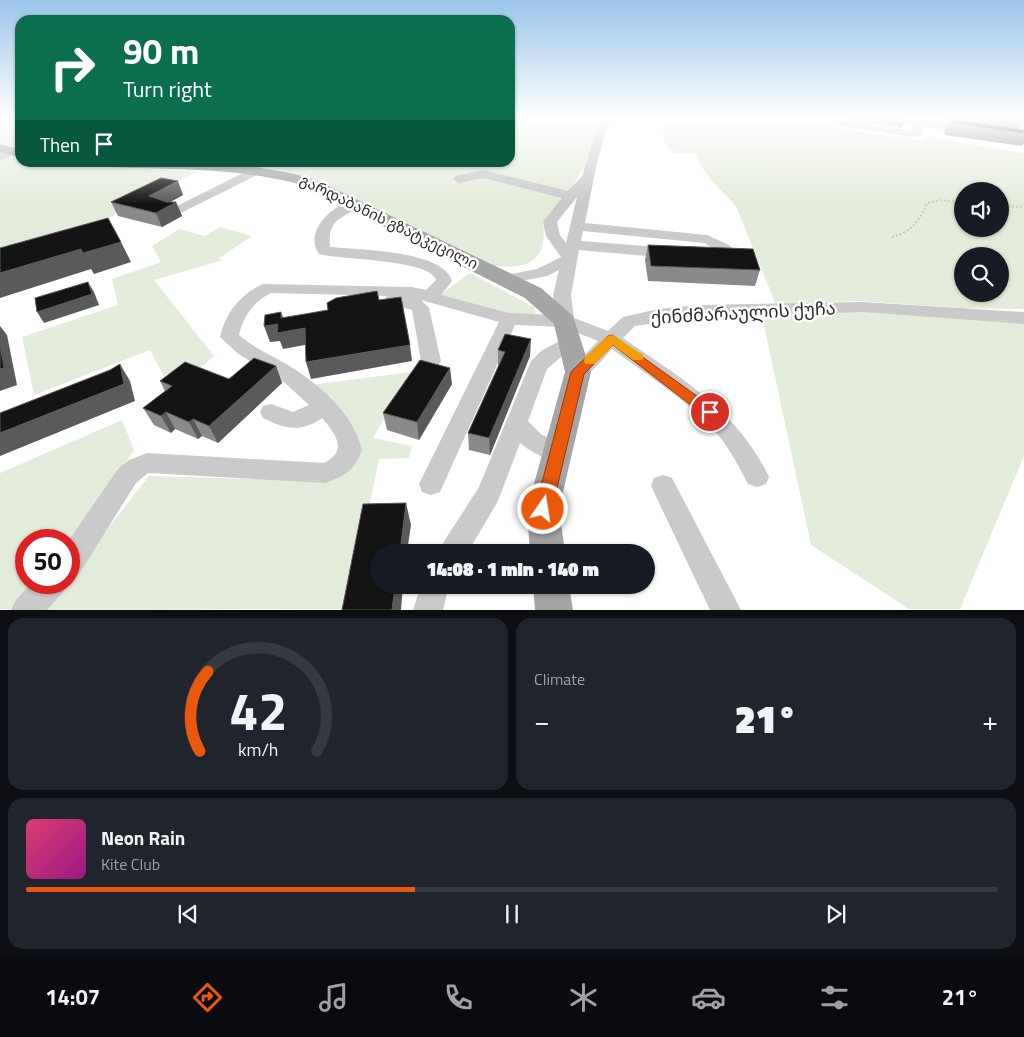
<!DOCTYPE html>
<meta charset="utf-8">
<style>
:root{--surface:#171b24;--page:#20242c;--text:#f1f3f6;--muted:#9ea1a6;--line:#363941;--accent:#ea580c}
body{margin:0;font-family:"Titillium Web","Noto Sans Georgian",sans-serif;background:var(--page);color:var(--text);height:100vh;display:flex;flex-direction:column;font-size:19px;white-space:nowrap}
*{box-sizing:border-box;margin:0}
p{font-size:16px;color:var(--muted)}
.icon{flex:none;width:28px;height:28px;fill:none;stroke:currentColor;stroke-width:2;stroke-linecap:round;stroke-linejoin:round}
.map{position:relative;height:610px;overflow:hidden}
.panel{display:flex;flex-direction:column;gap:8px;padding:8px;background:#0d0f14;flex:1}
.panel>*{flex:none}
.hud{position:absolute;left:15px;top:15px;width:500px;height:152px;border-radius:15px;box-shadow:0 1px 4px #0004;background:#0b6e4f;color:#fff;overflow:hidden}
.buttons{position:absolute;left:954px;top:182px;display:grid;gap:10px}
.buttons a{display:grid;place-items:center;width:55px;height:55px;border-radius:50%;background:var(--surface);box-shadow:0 1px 4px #0004;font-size:25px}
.speed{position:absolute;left:15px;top:529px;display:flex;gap:10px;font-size:25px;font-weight:700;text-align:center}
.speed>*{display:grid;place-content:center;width:65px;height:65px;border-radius:50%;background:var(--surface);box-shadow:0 1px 4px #0004;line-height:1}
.speed .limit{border:8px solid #d22;background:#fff;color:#111}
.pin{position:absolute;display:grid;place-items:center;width:42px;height:42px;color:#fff;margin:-21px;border:2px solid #fff;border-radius:50%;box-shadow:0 1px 5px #0007}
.me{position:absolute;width:55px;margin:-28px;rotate:13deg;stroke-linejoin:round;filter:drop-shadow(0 0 4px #0008)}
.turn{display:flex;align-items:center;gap:18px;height:105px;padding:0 25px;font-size:22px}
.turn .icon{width:65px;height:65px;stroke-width:2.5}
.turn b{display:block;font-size:35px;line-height:42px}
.then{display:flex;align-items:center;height:48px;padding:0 25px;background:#0003;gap:10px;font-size:19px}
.big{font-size:38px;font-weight:800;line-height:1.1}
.panel .tile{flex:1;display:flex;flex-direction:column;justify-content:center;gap:8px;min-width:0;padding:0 18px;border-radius:15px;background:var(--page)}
.panel .dial{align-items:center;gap:0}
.dial svg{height:130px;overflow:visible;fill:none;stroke:var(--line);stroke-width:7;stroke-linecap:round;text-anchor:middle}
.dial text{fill:var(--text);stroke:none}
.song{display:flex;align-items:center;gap:15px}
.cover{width:60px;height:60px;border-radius:8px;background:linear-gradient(135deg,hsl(340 70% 55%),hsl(310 70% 35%))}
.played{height:5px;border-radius:2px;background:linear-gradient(90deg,var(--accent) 40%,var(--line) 40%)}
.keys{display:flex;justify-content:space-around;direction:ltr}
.heat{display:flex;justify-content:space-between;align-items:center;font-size:28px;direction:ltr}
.panel .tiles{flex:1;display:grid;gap:8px;grid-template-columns:1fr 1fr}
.tile:last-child{grid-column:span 2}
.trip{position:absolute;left:370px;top:544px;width:285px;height:50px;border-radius:25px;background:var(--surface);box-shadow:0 1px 4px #0004;font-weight:800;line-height:50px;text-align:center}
.tab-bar{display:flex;height:80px;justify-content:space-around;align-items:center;background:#090b0e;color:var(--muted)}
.tab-bar .icon{width:35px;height:35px}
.tab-bar .selected{color:var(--accent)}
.tab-bar b{font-size:22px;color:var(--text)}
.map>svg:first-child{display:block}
.green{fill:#e3ebda;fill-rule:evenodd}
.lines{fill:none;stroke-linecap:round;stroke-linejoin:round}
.path{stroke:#cacaca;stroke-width:2;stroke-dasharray:2 2;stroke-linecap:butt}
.minor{fill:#cacaca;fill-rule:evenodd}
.major{fill:#a5a5a5;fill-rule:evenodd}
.wall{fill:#8a8a8a}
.shaded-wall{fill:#5a5a5a}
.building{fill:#141414;stroke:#5a5a5a}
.route{fill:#ea580c;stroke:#983908}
.slow{fill:#f59e0b}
.labels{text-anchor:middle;stroke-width:5;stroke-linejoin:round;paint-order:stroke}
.far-street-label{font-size:15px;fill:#2d2d2d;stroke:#fff}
.street-label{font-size:18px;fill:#2d2d2d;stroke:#fff}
</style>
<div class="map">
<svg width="1024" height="610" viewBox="0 0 1024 610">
<rect width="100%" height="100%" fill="#fff"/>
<g class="green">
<path d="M0 119H20V149L0 143Z"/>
<path d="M510 119H602L586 164 571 188 543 223C548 259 529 270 496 266L309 178C261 162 207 165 157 163L510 162Z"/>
<path d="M663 119H786L880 135 923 140 925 137 1024 153V309L962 308 860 301 776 305 736 206 713 182 701 166 695 153H674L664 142ZM962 191H1000V229H962ZM962 256H1000V294H962Z"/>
<path d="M0 151 20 157V162L196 172 84 231 0 256Z"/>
<path d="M220 227 252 236 218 259 223 260 154 280 214 356 172 392 150 350 34 395 22 337 118 305 112 279 161 262 152 246 179 229 205 236Z"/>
<path d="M470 273 534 307 536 313C515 325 463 302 440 295Z"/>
<path d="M864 311 1024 323V456L960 609H909L811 545 762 316Z"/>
<path d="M411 372 373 438 412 446 409 458 379 459 348 609 40 610 65 583 69 582V578L149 476 325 481 357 456 311 385Z"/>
<path d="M122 420 134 450 69 551V540H26V582L41 583 15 609H0V473Z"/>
</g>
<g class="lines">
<g class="path">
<path d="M1000 206 1024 207"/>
<path d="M892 237C911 232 920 221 927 203L942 200 962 203"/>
</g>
<g class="minor">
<path d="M600 119H610L597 162 585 223 707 235 729 245 732 248C729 262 713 263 701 260L699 257 701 254 716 250 704 243 583 231 581 241 669 248 677 253 669 258 579 250 571 295 574 318 608 331 623 317 658 309 699 305 864 302 1024 312V324L864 312 699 317 635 326 623 338C682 379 737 410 769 477L766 484 757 487 748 484C738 465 728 445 713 429 684 398 646 374 612 349 601 360 588 382 571 377L568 372 598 341 563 327 515 325 440 492 431 495 422 492 419 484 499 322 421 300 429 308 441 361 438 366 431 368 424 366 421 361 412 310 388 303 385 299 387 296 271 293C254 301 243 317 239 335 254 348 271 355 288 365 319 384 354 414 362 450 355 470 345 476 325 483L148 473 136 483 79 574 69 578V540L118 469 129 460 147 453 324 463C349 451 335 433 322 418 301 433 285 429 263 418L260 412 263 406 271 404 293 412 309 405 284 382 237 353 220 337C225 314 240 294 263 284L412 287 426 290 436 280C430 259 340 260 319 254 303 231 333 205 353 200L360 204C347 220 327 214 330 247 359 250 443 250 452 281L441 295 509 313 555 315 553 295 559 270 547 276 506 284 500 282 498 279 500 276 537 269 561 257 546 236 543 222 562 198 483 178 459 183 453 179 455 176 483 170 568 191 582 176ZM577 197 566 243 560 235 557 222Z"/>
<path d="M887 119H920L969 127 974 130 969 133 922 126V135L912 137 841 126 836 123 841 120 912 131 911 125 892 122Z"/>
<path d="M1016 119H1024V129L1020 128Z"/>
<path d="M13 149 19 152 17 154 0 160V153Z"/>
<path d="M257 166 261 167 263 170 261 173 179 214 174 215 167 211Z"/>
<path d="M571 335 578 337 580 341 547 369 528 421 542 435 565 444 569 451 565 458C550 463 532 453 520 443L498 501 468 552H440L443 543 479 487 531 361 541 351Z"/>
<path d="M663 475 672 478 741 610H710L651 486 654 478Z"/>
<path d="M32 582H67L63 592 47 610H11L16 600Z"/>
<path d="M421 585H449L443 610H413Z"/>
</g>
<g class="major">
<path d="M0 144 20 149V157L0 152Z"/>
<path d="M100 162C172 162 243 159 314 179L541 288 573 316 591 372 559 509 565 552H530L527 509 565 372 554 324 525 298 302 185C239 167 172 170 107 167Z"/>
<path d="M533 585H569L573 610H535Z"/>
</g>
</g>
<g class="wall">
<path d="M845 119H906L902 128Z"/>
<path d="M942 119H1022L1023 120 1018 129 1024 133V143L1022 146 945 135 944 131 949 122 942 121Z"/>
<path d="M183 195 170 202H176L182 216 162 227 118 216 111 202Z"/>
<path d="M648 245 760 270 755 286 648 281 645 260Z"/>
<path d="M498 350 530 356 490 455 469 450 468 433 498 366Z"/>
<path d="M276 366 282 383 218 443 202 436 198 439 175 429 171 433 154 425 143 408 165 391 160 381 229 379Z"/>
<path d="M452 384 419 440 387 430 383 413Z"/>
</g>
<g class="shaded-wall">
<path d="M178 181 183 195 156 210 149 196Z"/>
<path d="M176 202 182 216 162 227 156 213Z"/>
<path d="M121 242 131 262 94 274 91 269 0 298V273L81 249Z"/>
<path d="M88 282 94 292 99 305 44 323 37 312Z"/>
<path d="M281 312 287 328H305L310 344 283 349 280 341 270 342 264 326 281 318Z"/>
<path d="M0 326 7 335 17 385 0 391Z"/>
<path d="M531 339 530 356 490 455 489 438Z"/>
<path d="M410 345 412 361 311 379 306 362Z"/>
<path d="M120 364 130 381 135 401 0 456V433L124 384Z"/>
<path d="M276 366 282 383 218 443 209 426Z"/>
<path d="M450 368 452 384 419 440 417 422Z"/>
<path d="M166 412 175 429 171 433 161 416Z"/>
<path d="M193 419 202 436 198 439 189 422Z"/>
<path d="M406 503 411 525 407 552H400Z"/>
<path d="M395 585H403L401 610H392Z"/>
</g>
<g class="building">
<path d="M950 119 1024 130V133L951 123Z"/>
<path d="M161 178 178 181 149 196 167 202H176L156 213 111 202Z"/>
<path d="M108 218 121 242 83 253 81 249 0 273V248Z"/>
<path d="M648 245 753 249 760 270 651 266Z"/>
<path d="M88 282 92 294 37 312 35 298Z"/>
<path d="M377 291 379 300 401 297 410 345 306 362 305 328 277 333 278 324 264 326 265 315 281 312V318L311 313 328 310 327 303 336 298Z"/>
<path d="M505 334 531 339 489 438 468 433 505 352 498 350Z"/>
<path d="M0 345 4 368 0 369Z"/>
<path d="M254 358 276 366 209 426 193 419 189 422 166 412 161 416 143 408 172 386 160 381 185 362 229 379Z"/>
<path d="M420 360 450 368 417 422 383 413Z"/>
<path d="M120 364 124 384 0 433V413L110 370Z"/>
<path d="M406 503 400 552H379V585H395L392 610H342L363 504Z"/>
</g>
<linearGradient id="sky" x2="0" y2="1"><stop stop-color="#9ac4e9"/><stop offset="0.58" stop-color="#fff"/><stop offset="1" stop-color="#fff" stop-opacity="0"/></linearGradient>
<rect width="1024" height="204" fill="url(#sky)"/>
<path class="route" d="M612 335 715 409 717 412 715 416H705L613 345 584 374 552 509 549 514 543 516 537 514 535 509 571 372 608 336Z"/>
<path class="slow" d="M612 335 642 354 644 357 642 360H633L613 345 595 364H585L584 361 585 357 608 336Z"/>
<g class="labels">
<g class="far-street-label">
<text transform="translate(389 222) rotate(26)" y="5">გარდაბანის გზატკეცილი</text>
</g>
<g class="street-label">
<text transform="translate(743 313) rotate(-3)" y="6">ქინძმარაულის ქუჩა</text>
</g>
</g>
</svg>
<div class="buttons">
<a><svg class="icon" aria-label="sound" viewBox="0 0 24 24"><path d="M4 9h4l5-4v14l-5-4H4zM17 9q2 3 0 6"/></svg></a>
<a><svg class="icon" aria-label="search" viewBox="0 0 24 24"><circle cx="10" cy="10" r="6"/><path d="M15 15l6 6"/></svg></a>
</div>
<div class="speed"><div class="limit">50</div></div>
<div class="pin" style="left:710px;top:412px;background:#d93025"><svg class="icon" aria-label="arrive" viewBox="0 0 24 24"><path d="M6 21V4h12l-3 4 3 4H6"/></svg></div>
<svg class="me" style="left:543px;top:509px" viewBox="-20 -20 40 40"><circle r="17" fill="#ea580c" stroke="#fff" stroke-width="3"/><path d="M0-11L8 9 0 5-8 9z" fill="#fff"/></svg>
<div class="trip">14:08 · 1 min · 140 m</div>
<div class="hud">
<div class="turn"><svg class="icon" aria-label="right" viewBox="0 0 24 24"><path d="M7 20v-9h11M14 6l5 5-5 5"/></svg><div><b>90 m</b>Turn right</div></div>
<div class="then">Then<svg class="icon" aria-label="arrive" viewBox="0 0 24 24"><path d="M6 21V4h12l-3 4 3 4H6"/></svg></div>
</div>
</div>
<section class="panel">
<div class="tiles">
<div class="tile dial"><svg viewBox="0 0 100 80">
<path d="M14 69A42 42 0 1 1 86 69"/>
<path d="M14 69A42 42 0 0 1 19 20" stroke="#ea580c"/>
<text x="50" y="56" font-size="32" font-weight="700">42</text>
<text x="50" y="72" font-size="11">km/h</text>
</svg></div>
<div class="tile"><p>Climate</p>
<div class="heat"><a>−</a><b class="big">21°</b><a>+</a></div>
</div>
<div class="tile">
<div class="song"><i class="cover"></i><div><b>Neon Rain</b><p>Kite Club</p></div></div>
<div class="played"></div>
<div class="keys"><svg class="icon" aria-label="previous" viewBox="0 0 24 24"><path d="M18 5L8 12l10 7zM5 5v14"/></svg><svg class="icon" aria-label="pause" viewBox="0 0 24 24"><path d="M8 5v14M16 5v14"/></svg><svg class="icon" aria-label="next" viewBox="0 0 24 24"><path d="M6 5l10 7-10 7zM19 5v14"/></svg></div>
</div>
</div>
</section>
<nav class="tab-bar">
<b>14:07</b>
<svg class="icon selected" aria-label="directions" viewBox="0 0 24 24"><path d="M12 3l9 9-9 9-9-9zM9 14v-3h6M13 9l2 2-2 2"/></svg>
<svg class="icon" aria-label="music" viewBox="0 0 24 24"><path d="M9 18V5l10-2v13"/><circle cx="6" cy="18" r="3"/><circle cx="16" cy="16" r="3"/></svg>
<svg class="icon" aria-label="phone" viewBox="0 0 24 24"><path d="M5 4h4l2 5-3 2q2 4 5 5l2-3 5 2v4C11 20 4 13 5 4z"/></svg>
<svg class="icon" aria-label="climate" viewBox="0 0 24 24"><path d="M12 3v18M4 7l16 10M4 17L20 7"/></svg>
<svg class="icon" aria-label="car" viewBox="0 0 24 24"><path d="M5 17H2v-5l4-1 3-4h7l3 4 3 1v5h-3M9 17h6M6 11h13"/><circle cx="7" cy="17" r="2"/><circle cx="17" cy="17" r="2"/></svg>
<svg class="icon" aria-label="filters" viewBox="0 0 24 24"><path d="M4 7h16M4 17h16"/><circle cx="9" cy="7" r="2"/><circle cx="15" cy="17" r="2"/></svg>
<b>21°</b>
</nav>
